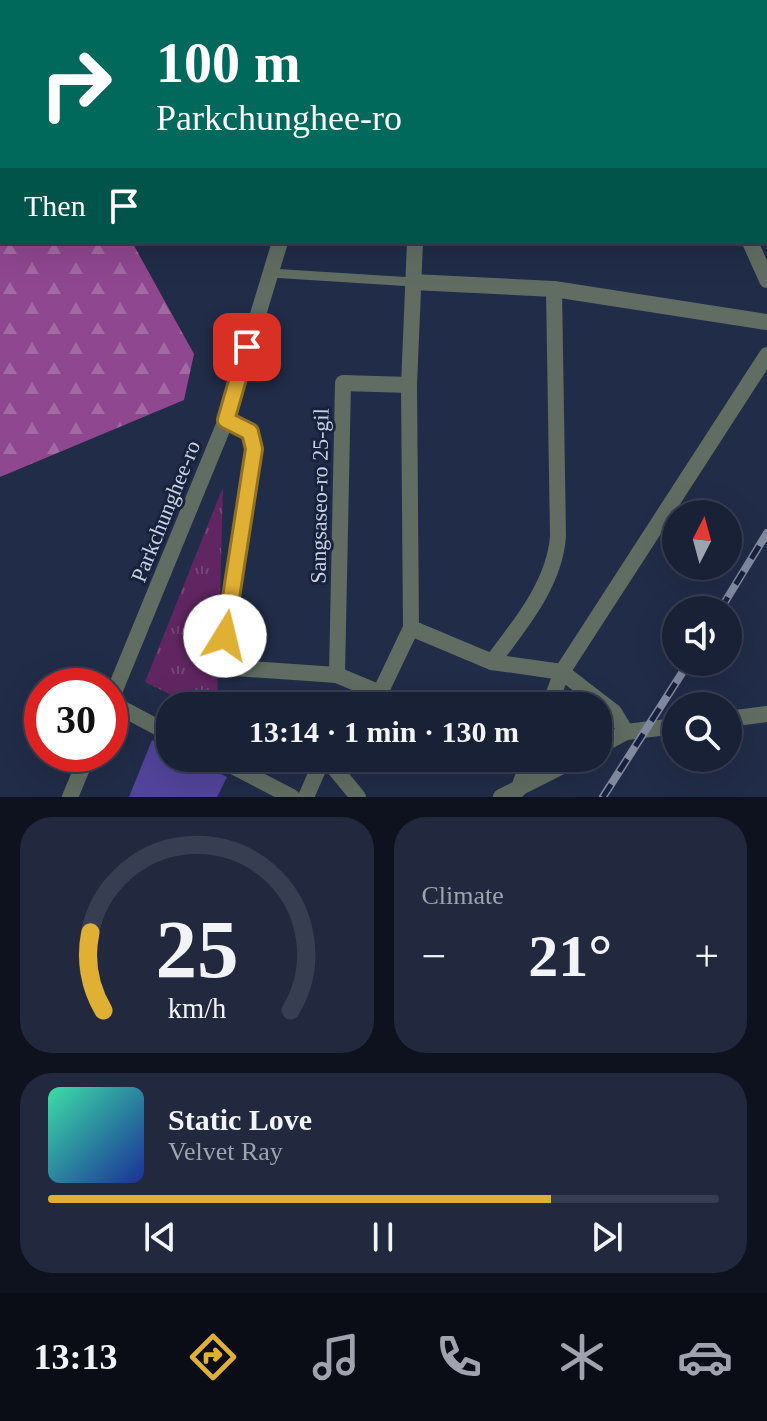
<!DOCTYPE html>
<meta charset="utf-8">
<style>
:root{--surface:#192136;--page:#22293e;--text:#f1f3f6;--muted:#9fa3ad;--line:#373e51;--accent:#dfb034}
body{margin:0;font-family:"Times New Roman",serif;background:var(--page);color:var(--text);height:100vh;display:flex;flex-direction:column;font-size:30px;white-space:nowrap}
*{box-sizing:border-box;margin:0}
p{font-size:26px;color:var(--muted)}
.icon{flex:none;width:44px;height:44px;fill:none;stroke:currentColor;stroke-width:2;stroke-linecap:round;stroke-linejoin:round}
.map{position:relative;height:797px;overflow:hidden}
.side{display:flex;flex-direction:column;gap:20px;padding:20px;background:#0e121e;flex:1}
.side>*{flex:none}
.hud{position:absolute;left:0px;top:0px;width:768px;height:244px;box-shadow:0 8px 32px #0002,0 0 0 2px var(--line);background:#00695c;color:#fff;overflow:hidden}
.needle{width:52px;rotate:6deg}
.buttons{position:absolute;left:662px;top:500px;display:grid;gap:16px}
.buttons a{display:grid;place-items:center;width:80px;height:80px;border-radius:50%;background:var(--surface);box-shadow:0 8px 32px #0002,0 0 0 2px var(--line);font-size:40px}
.speed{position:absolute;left:24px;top:668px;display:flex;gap:16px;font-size:40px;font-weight:700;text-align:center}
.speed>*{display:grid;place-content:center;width:104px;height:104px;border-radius:50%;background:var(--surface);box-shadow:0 8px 32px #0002,0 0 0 2px var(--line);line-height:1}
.speed .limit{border:12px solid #d22;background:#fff;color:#111}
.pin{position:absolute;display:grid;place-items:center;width:68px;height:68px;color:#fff;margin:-34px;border-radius:16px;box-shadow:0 4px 12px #0006}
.me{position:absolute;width:88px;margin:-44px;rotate:9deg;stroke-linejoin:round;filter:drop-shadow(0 0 6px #0008)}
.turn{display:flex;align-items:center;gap:28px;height:168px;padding:0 24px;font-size:36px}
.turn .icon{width:104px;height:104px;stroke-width:2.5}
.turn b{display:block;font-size:56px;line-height:68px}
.then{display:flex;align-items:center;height:76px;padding:0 24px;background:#0003;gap:16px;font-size:30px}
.big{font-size:60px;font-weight:700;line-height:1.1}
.side .card{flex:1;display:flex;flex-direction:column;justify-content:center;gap:12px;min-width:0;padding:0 28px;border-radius:32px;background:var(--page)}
.side .dial{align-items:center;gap:0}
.dial svg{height:208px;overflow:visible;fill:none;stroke:var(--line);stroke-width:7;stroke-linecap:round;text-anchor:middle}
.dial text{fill:var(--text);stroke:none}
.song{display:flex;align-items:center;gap:24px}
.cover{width:96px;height:96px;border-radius:12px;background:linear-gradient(135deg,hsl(160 70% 55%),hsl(230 70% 35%))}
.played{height:8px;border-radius:4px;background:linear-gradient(90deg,var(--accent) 75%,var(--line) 75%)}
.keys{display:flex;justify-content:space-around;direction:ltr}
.heat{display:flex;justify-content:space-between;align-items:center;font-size:44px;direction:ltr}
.side .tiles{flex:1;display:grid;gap:20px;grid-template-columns:1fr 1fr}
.card:last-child{grid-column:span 2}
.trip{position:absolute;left:156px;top:692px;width:456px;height:80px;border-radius:32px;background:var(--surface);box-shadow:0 8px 32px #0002,0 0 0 2px var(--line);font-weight:700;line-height:80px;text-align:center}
.dock{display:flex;height:128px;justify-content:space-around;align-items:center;background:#0a0d16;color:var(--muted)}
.dock .icon{width:56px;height:56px}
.dock .selected{color:var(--accent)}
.dock b{font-size:36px;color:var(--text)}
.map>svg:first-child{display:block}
.forest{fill:url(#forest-firs)}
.park{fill:url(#park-tufts)}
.building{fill:#52449b}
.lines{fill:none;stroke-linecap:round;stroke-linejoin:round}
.service{stroke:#616d62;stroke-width:9}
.minor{stroke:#616d62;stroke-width:16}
.tertiary{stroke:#616d62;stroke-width:16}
.rail-casing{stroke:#828ba2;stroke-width:8}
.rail{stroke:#18223d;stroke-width:5;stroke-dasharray:15;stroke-linecap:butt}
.route-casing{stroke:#917222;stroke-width:20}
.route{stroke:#dfb034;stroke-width:14}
.labels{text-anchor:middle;stroke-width:6;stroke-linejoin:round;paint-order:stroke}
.street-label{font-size:22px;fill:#cad2e5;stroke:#18223d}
</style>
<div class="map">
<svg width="767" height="797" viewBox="0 0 767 797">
<defs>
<pattern id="forest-firs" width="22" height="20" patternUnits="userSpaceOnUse" patternTransform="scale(2)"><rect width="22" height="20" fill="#8f4790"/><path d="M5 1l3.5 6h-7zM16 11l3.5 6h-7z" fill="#a269a5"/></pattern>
<pattern id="park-tufts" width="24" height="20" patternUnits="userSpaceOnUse" patternTransform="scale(2)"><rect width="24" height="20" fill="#612662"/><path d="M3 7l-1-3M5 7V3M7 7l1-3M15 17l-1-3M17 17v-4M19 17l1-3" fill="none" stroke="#764578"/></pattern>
</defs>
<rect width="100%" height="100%" fill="#212c48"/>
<path class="forest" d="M0 152 2 242H132L194 354 184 400 0 477Z"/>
<path class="park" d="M223 487 217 706H193L145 682Z"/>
<path class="building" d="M152 740 170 749V758H188L227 777 217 797H129Z"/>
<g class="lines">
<path class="service" d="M270 273 413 282"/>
<g class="minor">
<path d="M8 0 11 2"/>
<path d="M184 0 187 2"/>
<path d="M639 0 640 2"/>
<path d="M283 2 284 0"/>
<path d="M0 114 2 113"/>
<path d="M413 282 554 289 767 322"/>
<path d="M226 420 250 432 254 449 221 667 337 675"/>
<path d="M411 628 492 662C520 625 555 583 558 536L554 289"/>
<path d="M492 662 562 672 614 712 626 732"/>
<path d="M380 693 337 675 343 383 409 385"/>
<path d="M110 702 170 734"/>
<path d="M368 706 380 693 411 628 409 385 415 242"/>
<path d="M549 706 562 672 767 355"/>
<path d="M728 719 767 714"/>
<path d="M598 747 626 732 676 726"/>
<path d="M217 758 292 797"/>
<path d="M326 758 358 797"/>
<path d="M518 790 530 758"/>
<path d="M306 797 323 758"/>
<path d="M501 797 578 758"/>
</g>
<g class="tertiary">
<path d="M425 2 427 0"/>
<path d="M719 2V0"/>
<path d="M750 242 767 280"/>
<path d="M110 702 226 420 280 242"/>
<path d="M70 797 88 754"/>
</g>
<defs>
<g id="rail">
<path d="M720 610 767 533"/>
<path d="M603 797 689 662"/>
</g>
</defs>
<use href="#rail" class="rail-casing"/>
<use href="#rail" class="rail"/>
</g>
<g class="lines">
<defs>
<path id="route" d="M225 636 254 449 250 432 226 420 247 347"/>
</defs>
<use href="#route" class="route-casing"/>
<use href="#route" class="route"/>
</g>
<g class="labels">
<g class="street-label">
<text transform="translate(319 496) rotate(-89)" y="8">Sangsaseo-ro 25-gil</text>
<text transform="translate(165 511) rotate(-68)" y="8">Parkchunghee-ro</text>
</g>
</g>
</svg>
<div class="buttons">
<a><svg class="needle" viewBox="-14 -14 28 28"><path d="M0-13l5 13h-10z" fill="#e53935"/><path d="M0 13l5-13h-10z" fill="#9fa3ad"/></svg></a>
<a><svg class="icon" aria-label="sound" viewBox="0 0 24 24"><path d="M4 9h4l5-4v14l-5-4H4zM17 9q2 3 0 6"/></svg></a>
<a><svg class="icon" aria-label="search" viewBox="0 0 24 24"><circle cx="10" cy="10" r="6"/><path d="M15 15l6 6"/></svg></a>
</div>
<div class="speed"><div class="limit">30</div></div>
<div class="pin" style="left:247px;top:347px;background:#d93025"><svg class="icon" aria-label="arrive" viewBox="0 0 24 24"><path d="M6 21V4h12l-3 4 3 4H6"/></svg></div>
<svg class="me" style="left:225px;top:636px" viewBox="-20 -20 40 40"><circle r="19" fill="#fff"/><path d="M0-13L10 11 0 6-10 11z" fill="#dfb034"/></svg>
<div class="trip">13:14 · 1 min · 130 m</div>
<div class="hud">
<div class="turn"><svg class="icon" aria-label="right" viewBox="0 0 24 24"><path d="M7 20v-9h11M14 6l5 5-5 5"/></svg><div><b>100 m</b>Parkchunghee-ro</div></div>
<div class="then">Then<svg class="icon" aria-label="arrive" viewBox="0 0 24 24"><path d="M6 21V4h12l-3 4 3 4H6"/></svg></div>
</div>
</div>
<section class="side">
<div class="tiles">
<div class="card dial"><svg viewBox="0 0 100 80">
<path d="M14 69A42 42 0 1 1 86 69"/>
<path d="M14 69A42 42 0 0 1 9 39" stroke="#dfb034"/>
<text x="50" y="56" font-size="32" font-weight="700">25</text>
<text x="50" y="72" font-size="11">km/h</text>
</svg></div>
<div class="card"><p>Climate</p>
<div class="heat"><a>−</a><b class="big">21°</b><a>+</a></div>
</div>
<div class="card">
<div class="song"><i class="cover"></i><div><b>Static Love</b><p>Velvet Ray</p></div></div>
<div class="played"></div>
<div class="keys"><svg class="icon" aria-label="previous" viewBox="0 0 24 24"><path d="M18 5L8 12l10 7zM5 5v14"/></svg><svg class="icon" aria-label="pause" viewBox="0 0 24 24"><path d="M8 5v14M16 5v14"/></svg><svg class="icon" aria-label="next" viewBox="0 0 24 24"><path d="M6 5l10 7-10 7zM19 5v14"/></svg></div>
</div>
</div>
</section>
<nav class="dock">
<b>13:13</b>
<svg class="icon selected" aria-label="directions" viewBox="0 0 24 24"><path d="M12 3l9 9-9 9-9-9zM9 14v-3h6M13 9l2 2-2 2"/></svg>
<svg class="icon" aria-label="music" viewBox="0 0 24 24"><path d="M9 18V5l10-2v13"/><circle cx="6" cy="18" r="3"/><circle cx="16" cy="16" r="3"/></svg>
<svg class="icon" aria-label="phone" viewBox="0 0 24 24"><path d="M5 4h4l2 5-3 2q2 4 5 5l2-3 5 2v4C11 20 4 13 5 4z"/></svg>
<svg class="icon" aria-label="climate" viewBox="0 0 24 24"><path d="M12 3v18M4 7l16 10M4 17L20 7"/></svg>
<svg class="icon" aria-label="car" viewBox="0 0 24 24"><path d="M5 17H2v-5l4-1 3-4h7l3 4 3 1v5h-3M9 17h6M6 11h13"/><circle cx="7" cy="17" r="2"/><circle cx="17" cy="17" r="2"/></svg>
</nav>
